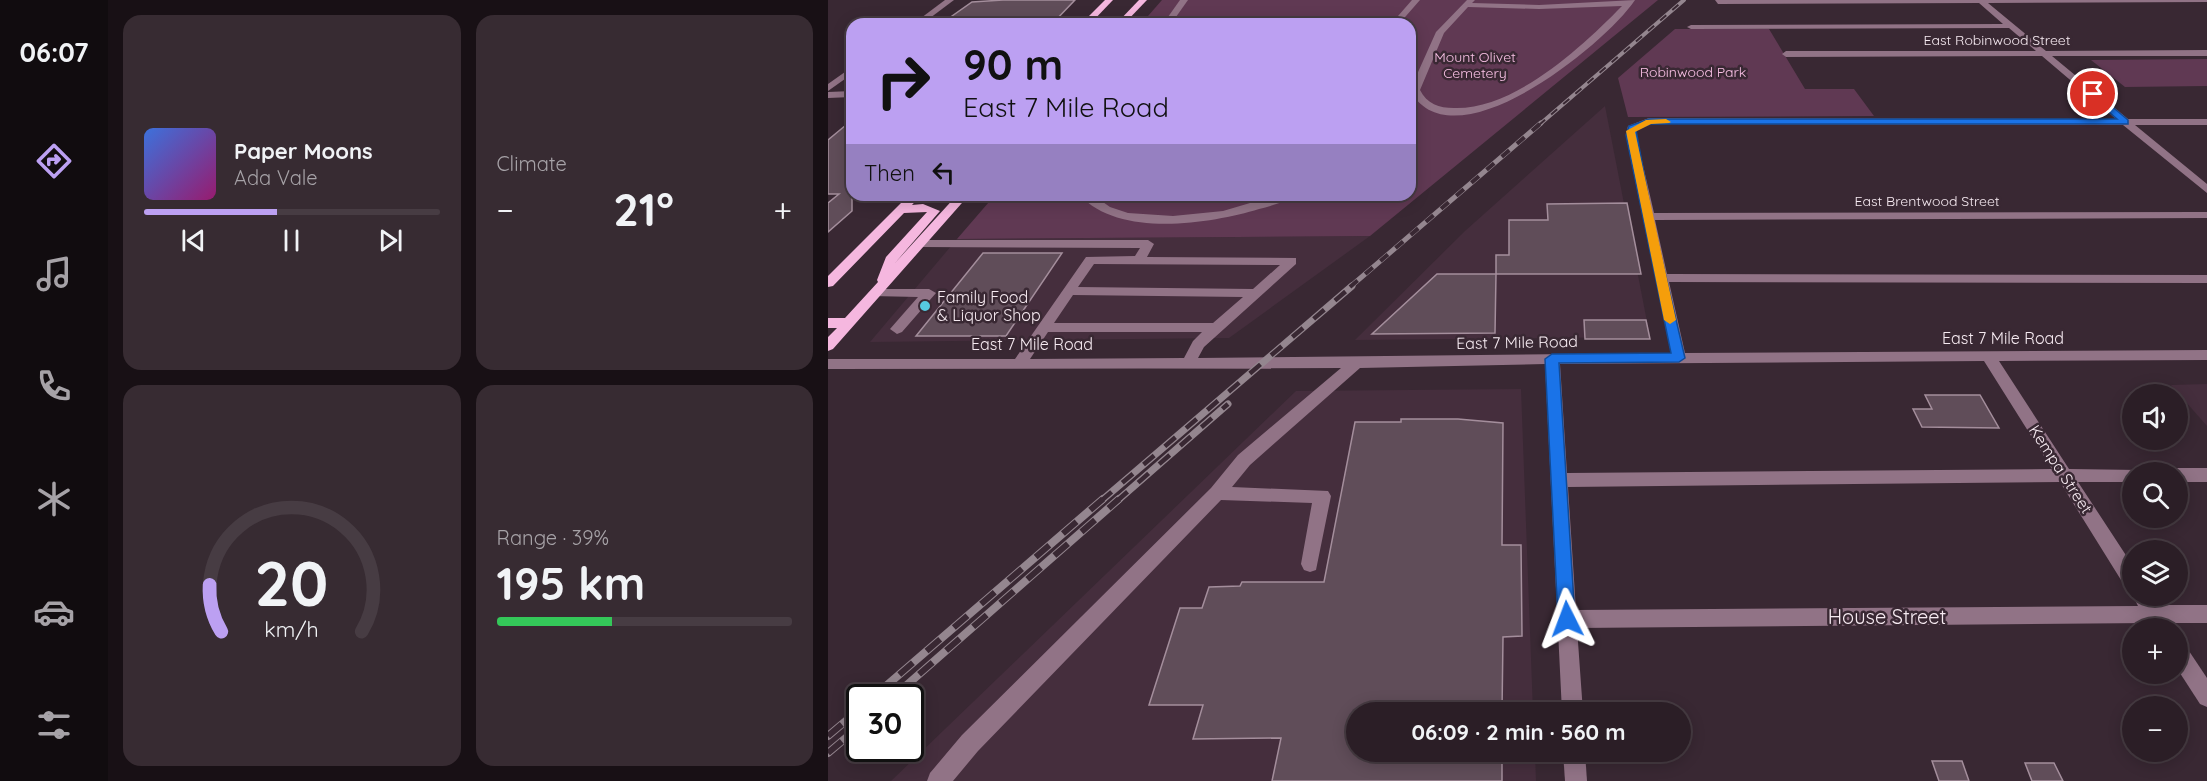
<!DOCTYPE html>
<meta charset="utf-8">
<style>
:root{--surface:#2b1e26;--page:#372b32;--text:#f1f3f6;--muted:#a6a2a7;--line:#473c43;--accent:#bca0f2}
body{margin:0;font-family:Quicksand,sans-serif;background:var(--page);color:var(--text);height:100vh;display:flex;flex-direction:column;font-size:22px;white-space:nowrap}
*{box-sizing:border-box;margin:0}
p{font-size:20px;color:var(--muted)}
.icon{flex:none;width:33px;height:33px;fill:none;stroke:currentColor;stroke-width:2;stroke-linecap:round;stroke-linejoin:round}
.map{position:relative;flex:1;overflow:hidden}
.drawer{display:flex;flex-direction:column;gap:15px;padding:15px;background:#181015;width:720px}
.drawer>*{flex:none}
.hud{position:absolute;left:18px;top:18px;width:570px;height:183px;border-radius:18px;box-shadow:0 3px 15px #0003,0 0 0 2px var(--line);background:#bca0f2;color:#111;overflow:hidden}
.tools{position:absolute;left:1294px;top:384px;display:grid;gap:12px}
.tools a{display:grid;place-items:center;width:66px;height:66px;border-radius:50%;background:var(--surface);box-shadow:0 3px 15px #0003,0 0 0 2px var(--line);font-size:30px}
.speed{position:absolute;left:18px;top:684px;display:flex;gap:12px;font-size:30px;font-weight:700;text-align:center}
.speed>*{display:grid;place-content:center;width:78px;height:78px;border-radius:50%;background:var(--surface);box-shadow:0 3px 15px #0003,0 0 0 2px var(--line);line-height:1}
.speed .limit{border:3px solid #111;border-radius:9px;background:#fff;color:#111}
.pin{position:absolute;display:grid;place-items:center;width:51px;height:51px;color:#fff;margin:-26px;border:3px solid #fff;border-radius:50%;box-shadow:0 2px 6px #0007}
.me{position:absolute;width:66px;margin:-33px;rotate:357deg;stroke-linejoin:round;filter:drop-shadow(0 0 4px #0008)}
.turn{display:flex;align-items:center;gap:21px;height:126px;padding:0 18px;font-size:27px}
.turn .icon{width:78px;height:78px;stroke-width:2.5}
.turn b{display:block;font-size:42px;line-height:51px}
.then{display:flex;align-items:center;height:57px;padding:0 18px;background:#0003;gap:12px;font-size:22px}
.big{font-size:45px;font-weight:700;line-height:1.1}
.drawer .widget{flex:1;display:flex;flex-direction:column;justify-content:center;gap:9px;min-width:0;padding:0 21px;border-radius:18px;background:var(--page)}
.drawer .dial{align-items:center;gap:0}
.dial svg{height:156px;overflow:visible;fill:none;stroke:var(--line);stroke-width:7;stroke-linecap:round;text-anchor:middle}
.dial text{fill:var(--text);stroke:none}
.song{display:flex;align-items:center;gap:18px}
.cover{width:72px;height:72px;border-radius:9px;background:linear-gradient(135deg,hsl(220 70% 55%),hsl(320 70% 35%))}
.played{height:6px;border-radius:3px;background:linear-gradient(90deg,var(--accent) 45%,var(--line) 45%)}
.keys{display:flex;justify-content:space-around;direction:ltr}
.heat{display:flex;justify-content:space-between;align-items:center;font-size:33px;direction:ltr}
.charge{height:9px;border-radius:4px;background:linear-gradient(90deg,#34c759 39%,var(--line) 0)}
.drawer .tiles{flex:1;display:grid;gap:15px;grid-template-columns:repeat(2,1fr)}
.trip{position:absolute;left:518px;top:702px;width:345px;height:60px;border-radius:30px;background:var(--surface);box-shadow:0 3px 15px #0003,0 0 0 2px var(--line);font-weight:700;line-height:60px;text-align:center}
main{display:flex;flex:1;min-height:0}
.tab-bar{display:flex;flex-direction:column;width:108px;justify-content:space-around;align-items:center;background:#110c0f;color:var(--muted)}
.tab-bar .icon{width:42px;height:42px}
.tab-bar .on{color:var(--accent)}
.tab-bar b{font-size:27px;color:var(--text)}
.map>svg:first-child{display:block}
.built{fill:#452e3d}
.green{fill:#603953}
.building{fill:#604d59;stroke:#a48e9c;stroke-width:1.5}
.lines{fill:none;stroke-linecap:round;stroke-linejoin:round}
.minor{fill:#917386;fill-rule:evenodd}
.major{fill:#f5b7df;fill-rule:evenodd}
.rail-far3-casing{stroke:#94868f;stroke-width:4}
.rail-far2-casing{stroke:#94868f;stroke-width:5}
.rail-far1-casing{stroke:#94868f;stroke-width:7}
.rail-casing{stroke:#94868f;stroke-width:8}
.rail-far3{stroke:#392833;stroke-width:2;stroke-dasharray:8;stroke-linecap:butt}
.rail-far2{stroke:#392833;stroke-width:4;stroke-dasharray:10;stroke-linecap:butt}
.rail-far1{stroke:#392833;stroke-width:4.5;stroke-dasharray:14;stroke-linecap:butt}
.rail{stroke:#392833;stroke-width:6;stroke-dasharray:18;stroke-linecap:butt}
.route{fill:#1a73e8;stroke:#114b97;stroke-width:1.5}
.slow{fill:#f59e0b}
.poi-dot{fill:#56c9e0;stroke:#392833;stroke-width:2}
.labels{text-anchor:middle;stroke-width:5;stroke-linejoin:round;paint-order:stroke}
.far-street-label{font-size:14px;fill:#f6eaf1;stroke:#392833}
.far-park-label{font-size:14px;fill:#f9c0e5;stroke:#392833}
.poi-label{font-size:16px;fill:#f6eaf1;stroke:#392833;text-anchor:start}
.street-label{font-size:16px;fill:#f6eaf1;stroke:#392833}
.near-street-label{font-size:20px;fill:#f6eaf1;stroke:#392833}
</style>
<main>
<nav class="tab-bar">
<b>06:07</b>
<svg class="icon on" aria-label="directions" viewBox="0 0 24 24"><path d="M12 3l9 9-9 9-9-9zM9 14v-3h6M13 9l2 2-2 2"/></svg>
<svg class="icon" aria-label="music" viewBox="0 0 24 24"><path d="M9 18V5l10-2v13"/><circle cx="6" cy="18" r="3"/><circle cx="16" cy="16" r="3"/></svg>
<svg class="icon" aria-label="phone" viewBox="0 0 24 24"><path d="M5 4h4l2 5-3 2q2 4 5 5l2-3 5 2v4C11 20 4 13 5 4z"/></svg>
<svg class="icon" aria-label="climate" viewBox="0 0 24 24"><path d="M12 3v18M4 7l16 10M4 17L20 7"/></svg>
<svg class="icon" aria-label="car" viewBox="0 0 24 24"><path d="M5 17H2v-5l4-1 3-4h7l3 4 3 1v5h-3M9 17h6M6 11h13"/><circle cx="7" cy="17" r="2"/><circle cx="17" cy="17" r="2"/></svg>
<svg class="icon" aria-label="filters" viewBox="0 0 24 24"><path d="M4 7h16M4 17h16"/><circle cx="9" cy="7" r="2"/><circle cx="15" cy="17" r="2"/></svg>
</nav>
<section class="drawer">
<div class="tiles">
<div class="widget">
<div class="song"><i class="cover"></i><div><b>Paper Moons</b><p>Ada Vale</p></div></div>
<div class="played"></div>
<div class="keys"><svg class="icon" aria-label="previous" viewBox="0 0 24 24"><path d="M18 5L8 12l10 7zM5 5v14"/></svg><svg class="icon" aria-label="pause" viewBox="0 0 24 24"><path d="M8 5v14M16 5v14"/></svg><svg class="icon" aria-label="next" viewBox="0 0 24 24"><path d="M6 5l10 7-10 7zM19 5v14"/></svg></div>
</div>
<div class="widget"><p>Climate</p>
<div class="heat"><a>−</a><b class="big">21°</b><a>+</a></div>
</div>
<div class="widget dial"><svg viewBox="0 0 100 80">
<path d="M14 69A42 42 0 1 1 86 69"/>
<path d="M14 69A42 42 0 0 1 8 45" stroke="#bca0f2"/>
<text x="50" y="56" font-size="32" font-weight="700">20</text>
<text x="50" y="72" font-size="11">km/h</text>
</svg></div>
<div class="widget"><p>Range · 39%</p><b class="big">195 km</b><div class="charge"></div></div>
</div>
</section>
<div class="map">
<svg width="1379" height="781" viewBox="0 0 1379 781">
<rect width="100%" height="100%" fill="#392833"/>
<g class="built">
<path d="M777 106 822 337 527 340 637 231Z"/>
<path d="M542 236 401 338 42 342 129 239Z"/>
<path d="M1379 384V426L1343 385Z"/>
<path d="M693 389 705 712H528V752H707L708 781H63L468 391Z"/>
</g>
<g class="green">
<path d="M334 0H830L542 236 129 239 167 195H582V24H313Z"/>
<path d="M847 29H941L977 89H1026L1046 116 800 117 790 78Z"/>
<path d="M1379 59V86L1297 87 1263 60Z"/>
</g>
<g class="building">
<path d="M175 0H247L224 24H144L148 21H117L144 2Z"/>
<path d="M24 120V211L0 232V203L11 194H0V140Z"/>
<path d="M799 203 813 274H668V255H681V220H720L719 204Z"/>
<path d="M155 253H234L178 336H88Z"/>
<path d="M609 274H668L667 333 544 334Z"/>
<path d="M756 320H818L822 339H757Z"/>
<path d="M1097 395H1152L1171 428 1094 427 1085 409H1104Z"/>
<path d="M573 419H630L675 423 674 545H693L694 636 675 637 674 712H528V752H674V781H444L453 738 365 739 375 705H321L352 608H374L381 587 412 586 414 582H496L527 422H573Z"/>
<path d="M1104 761H1134L1141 781H1111Z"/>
<path d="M1197 763H1226L1235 781H1204Z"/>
</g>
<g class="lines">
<g class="minor">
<path d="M117 0H126L94 24H85Z"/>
<path d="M352 0H360L343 24H335Z"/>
<path d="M584 0H592L571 24H563Z"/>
<path d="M639 0H647L644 3 711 5 807 0C778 44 624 169 582 90L608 32ZM794 6C754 47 686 110 626 108 611 108 599 104 592 90L616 33 640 7 711 9Z"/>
<path d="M887 0H1379V2L1160 3 1218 51 1379 50V56H1224L1300 119H1379V125H1307L1379 184V193L1295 125 822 124 809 130 808 135 826 213 1379 212V218L827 220 839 274 1379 275V283L841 282 857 353 1379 350V360L1171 361 1241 469 1311 470 1312 472H1305V482H1250L1305 566V590L1298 588 1232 482 740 487 748 610 1310 606 1305 596V595L1324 596 1331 605H1379V623H1343L1345 628H1324L1321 623 749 628 755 712H734L717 364 532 368 422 465 404 487 500 491 503 496 488 570 482 572 476 570 473 564 484 503 393 500 150 751 125 781H99L102 773 134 735 383 488 410 455 513 368 0 369V359H187L258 257 307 256 312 248 92 247 88 246V240H320L326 244 319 257 468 258V264L376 347 370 358 843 353 798 135 800 126 821 118 1288 119 1214 56 958 57 954 54 958 51H1208L1181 28 863 29 859 27 863 25 1175 24 1151 3 890 4ZM266 264 452 265 425 289 250 287ZM245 295 415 297 385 323H226ZM220 332H374L365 341 356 358 202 359ZM1156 361 1224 469 739 473 732 364Z"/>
<path d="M24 67V74L0 91V84Z"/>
<path d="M24 91V97L0 98V92Z"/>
<path d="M252 195H265L282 207 300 213 345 216 395 211 449 195H465C456 203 442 206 431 209 382 224 290 238 252 195Z"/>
<path d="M48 289H101L108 293 74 332 69 334 62 329 90 297 43 296 41 293Z"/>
<path d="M1350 468H1379V482H1350V472H1343Z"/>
<path d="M1350 642 1357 645 1379 678V707L1372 704 1350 670Z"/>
<path d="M735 752H757L759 781H737Z"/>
</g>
<g class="major">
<path d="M277 0H285L262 24H253Z"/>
<path d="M311 0H319L296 24H288Z"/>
<path d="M81 195H93L84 205 95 204 112 211 67 263 129 195H141L5 349 0 351V337L9 328H0V318H17L50 282 49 280 58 257 99 212 76 213 5 286 0 287V276Z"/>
</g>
<defs>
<path id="rail-far3" d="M711 125 856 0"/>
<path id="rail-far2" d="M522 287 713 123"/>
<g id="rail-far1">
<path d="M273 501 524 286"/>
<path d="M289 501 400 404"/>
</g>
<g id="rail">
<path d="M44 698 275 499"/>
<path d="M64 698 291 499"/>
<path d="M0 736 32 709"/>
<path d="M0 753 32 726"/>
</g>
</defs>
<use href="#rail-far3" class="rail-far3-casing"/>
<use href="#rail-far2" class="rail-far2-casing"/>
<use href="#rail-far1" class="rail-far1-casing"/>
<use href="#rail" class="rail-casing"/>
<use href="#rail-far3" class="rail-far3"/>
<use href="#rail-far2" class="rail-far2"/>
<use href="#rail-far1" class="rail-far1"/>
<use href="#rail" class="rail"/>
</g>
<path class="route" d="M1262 93H1268L1300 120V124H822L808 130 824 217 857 358 851 362 731 363 747 619 745 625 739 627 732 625 730 619 717 359 724 354 843 353 798 135 801 126 821 119H1289L1262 96Z"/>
<path class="slow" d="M838 119 843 122 841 123 823 124 807 132 848 320 842 324 836 320 798 131 818 120Z"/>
<circle class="poi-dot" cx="97" cy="306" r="6"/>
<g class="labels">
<g class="far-street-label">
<text x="1169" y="45">East Robinwood Street</text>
<text x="1099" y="206">East Brentwood Street</text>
</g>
<g class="far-park-label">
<text x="647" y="62">Mount Olivet<tspan x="647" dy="16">Cemetery</tspan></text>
<text x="865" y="77">Robinwood Park</text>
</g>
<g class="poi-label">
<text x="109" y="303">Family Food<tspan x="109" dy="18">&amp; Liquor Shop</tspan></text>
</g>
<g class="street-label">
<text x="1175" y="344">East 7 Mile Road</text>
<text transform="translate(689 342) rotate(-1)" y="6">East 7 Mile Road</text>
<text x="204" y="350">East 7 Mile Road</text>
<text transform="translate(1233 469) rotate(57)" y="6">Kempa Street</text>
</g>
<g class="near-street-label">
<text x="1059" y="624">House Street</text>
</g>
</g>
</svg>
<div class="tools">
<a><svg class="icon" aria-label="sound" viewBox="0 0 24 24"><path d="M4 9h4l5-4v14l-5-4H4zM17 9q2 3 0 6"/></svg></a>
<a><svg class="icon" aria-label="search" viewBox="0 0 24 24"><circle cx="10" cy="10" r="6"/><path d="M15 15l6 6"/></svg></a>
<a><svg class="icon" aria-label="layers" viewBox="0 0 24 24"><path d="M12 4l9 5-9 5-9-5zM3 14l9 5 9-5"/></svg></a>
<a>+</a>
<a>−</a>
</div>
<div class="speed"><div class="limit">30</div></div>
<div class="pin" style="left:1265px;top:94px;background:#d93025"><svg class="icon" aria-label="arrive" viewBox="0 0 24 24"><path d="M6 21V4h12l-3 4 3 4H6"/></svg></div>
<svg class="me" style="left:739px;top:619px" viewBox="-20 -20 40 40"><path d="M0-17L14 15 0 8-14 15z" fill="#1a73e8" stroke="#fff" stroke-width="4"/></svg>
<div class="trip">06:09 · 2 min · 560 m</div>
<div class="hud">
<div class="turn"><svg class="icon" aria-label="right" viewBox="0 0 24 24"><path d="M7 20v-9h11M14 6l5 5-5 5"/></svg><div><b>90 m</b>East 7 Mile Road</div></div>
<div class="then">Then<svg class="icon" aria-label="left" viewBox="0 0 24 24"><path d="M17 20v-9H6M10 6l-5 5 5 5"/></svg></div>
</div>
</div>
</main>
